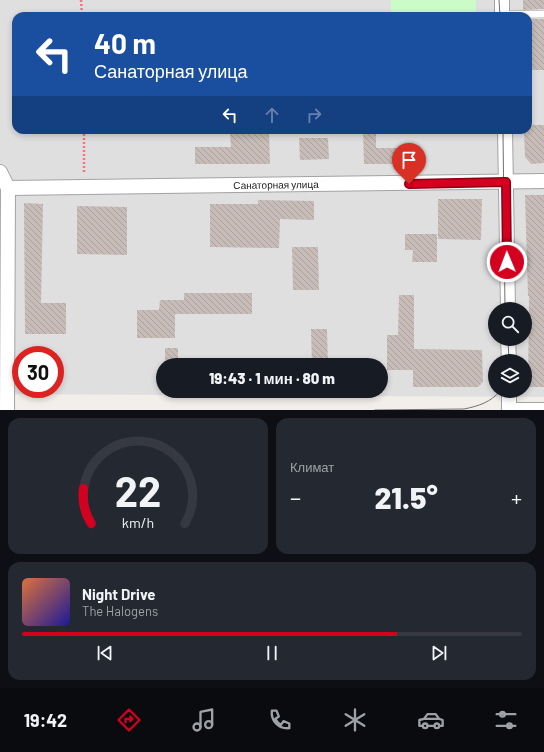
<!DOCTYPE html>
<html lang="ru">
<meta charset="utf-8">
<style>
:root{--surface:#171b24;--page:#242831;--text:#f1f3f6;--muted:#9ea1a6;--line:#363941;--accent:#d4001f}
body{margin:0;font-family:Barlow,sans-serif;background:var(--page);color:var(--text);height:100vh;display:flex;flex-direction:column;font-size:15px;white-space:nowrap}
*{box-sizing:border-box;margin:0}
p{font-size:13px;color:var(--muted)}
.icon{flex:none;width:22px;height:22px;fill:none;stroke:currentColor;stroke-width:2;stroke-linecap:round;stroke-linejoin:round}
.map{position:relative;height:410px;overflow:hidden}
.side{display:flex;flex-direction:column;gap:8px;padding:8px;background:#0d0f14;flex:1}
.side>*{flex:none}
.top-card{position:absolute;left:12px;top:12px;width:520px;height:122px;border-radius:12px;box-shadow:0 2px 6px #0003;background:#1a4fa0;color:#fff;overflow:hidden}
.fabs{position:absolute;left:488px;top:302px;display:grid;gap:8px}
.fabs a{display:grid;place-items:center;width:44px;height:44px;border-radius:50%;background:var(--surface);box-shadow:0 2px 6px #0003;font-size:20px}
.speed{position:absolute;left:12px;top:346px;display:flex;gap:8px;font-size:20px;font-weight:700;text-align:center}
.speed>*{display:grid;place-content:center;width:52px;height:52px;border-radius:50%;background:var(--surface);box-shadow:0 2px 6px #0003;line-height:1}
.speed .limit{border:6px solid #d22;background:#fff;color:#111}
.pin{position:absolute;display:grid;place-items:center;width:34px;height:34px;color:#fff;margin:-41px -17px;border-radius:50% 50% 50% 0;rotate:-45deg;box-shadow:0 0 4px #0007}
.pin .icon{rotate:45deg}
.me{position:absolute;width:44px;margin:-22px;rotate:359deg;stroke-linejoin:round;filter:drop-shadow(0 0 3px #0008)}
.turn{display:flex;align-items:center;gap:14px;height:84px;padding:0 16px;font-size:18px}
.turn .icon{width:52px;height:52px;stroke-width:2.5}
.turn b{display:block;font-size:28px;line-height:34px}
.lanes{display:flex;align-items:center;height:38px;padding:0 16px;background:#0003;justify-content:center;gap:20px;direction:ltr}
.lanes .off{opacity:.35}
.big{font-size:30px;font-weight:800;line-height:1.1}
.side .tile{flex:1;display:flex;flex-direction:column;justify-content:center;gap:6px;min-width:0;padding:0 14px;border-radius:12px;background:var(--page)}
.side .dial{align-items:center;gap:0}
.dial svg{height:104px;overflow:visible;fill:none;stroke:var(--line);stroke-width:7;stroke-linecap:round;text-anchor:middle}
.dial text{fill:var(--text);stroke:none}
.song{display:flex;align-items:center;gap:12px}
.cover{width:48px;height:48px;border-radius:6px;background:linear-gradient(135deg,hsl(20 70% 55%),hsl(240 70% 35%))}
.played{height:4px;border-radius:2px;background:linear-gradient(90deg,var(--accent) 75%,var(--line) 75%)}
.keys{display:flex;justify-content:space-around;direction:ltr}
.heat{display:flex;justify-content:space-between;align-items:center;font-size:22px;direction:ltr}
.side .tiles{flex:1;display:grid;gap:8px;grid-template-columns:1fr 1fr}
.tile:last-child{grid-column:span 2}
.trip{position:absolute;left:156px;top:358px;width:232px;height:40px;border-radius:20px;background:var(--surface);box-shadow:0 2px 6px #0003;font-weight:800;line-height:40px;text-align:center}
.tab-bar{display:flex;height:64px;justify-content:space-around;align-items:center;background:#090b0e;color:var(--muted)}
.tab-bar .icon{width:28px;height:28px}
.tab-bar .current{color:var(--accent)}
.tab-bar b{font-size:18px;color:var(--text)}
.map>svg:first-child{display:block}
.residential{fill:#e0dfdf;fill-rule:evenodd}
.park{fill:#cbfbc7}
.building{fill:url(#building-back-hatch)}
.lines{fill:none;stroke-linecap:round;stroke-linejoin:round}
.lane-casing{stroke:#a3a3a3;stroke-width:8}
.street-casing{stroke:#a3a3a3;stroke-width:16}
.path{stroke:#fc7076;stroke-width:2.5;stroke-dasharray:2 2;stroke-linecap:butt}
.lane{stroke:#fff;stroke-width:7}
.street{stroke:#fff;stroke-width:14}
.tram{stroke:#707070;stroke-width:1}
.route-casing{stroke:#8a0014;stroke-width:10}
.route{stroke:#d4001f;stroke-width:7}
.labels{text-anchor:middle;stroke-width:3.5;stroke-linejoin:round;paint-order:stroke}
.street-label{font-size:10px;fill:#222;stroke:#fff}
</style>
<div class="map">
<svg width="544" height="410" viewBox="0 0 544 410">
<defs>
<pattern id="building-back-hatch" width="6" height="6" patternUnits="userSpaceOnUse"><rect width="6" height="6" fill="#c7bcb8"/><path d="M-1 5l2 2M0 0l6 6M5-1l2 2" fill="none" stroke="#aba19e"/></pattern>
</defs>
<rect width="100%" height="100%" fill="#f2eee9"/>
<path class="residential" d="M0 0H544V397L0 394ZM16 16H528V130H16ZM495 309H525V339H495ZM21 355H55V389H21ZM495 361H525V391H495ZM163 365H381V391H163Z"/>
<rect class="park" x="391" y="0" width="85" height="16"/>
<g class="building">
<path d="M523 0H544V9L523 10Z"/>
<rect x="528" y="19" width="16" height="51"/>
<path d="M528 125H544V163L531 164 525 157 524 130H528Z"/>
<path d="M363 130H376V148H416V164H364Z"/>
<path d="M269 131 270 164H195V147H231L230 133Z"/>
<path d="M299 138H328L329 159 300 160Z"/>
<path d="M525 195H544V387H528L529 296H528Z"/>
<path d="M438 199H482L481 240 438 239Z"/>
<path d="M258 200 314 201V220L280 219 279 248 210 247V204H258Z"/>
<path d="M24 203 43 204 41 303H66V334H25Z"/>
<path d="M77 206 127 207V255L77 254Z"/>
<path d="M405 234H437V262H412L413 250H405Z"/>
<path d="M292 247H318L319 290H293Z"/>
<path d="M184 293H252V314H175V338H137V310H159L160 300H184Z"/>
<path d="M399 295H414V349L482 350 483 382 478 387H413V370H387V335H398Z"/>
<path d="M311 329H327L328 365H312Z"/>
<rect x="165" y="348" width="13" height="17"/>
</g>
<g class="lines">
<defs>
<path id="lane" d="M502 15 544 14"/>
<g id="street">
<path d="M502 0V16"/>
<path d="M505 130 508 309"/>
<path d="M0 172 8 188 7 410"/>
<path id="s1" d="M8 188 544 181"/>
<path d="M508 339 509 361"/>
<path d="M509 391V410"/>
<path d="M513 410H544"/>
</g>
</defs>
<use href="#lane" class="lane-casing"/>
<use href="#street" class="street-casing"/>
<g class="path">
<path d="M81 0 82 16"/>
<path d="M84 130V174"/>
</g>
<use href="#lane" class="lane"/>
<use href="#street" class="street"/>
<g class="tram">
<path d="M499 0 500 16"/>
<path d="M503 130 505 309"/>
<path d="M508 339 509 361"/>
<path d="M375 410 464 409C479 406 491 402 500 391"/>
</g>
</g>
<g class="lines">
<defs>
<path id="route" d="M409 184 506 182 507 262"/>
</defs>
<use href="#route" class="route-casing"/>
<use href="#route" class="route"/>
</g>
<g class="labels">
<g class="street-label">
<text dy="4" stroke="none"><textPath href="#s1" startOffset="268">Санаторная улица</textPath></text>
</g>
</g>
</svg>
<div class="fabs">
<a><svg class="icon" aria-label="search" viewBox="0 0 24 24"><circle cx="10" cy="10" r="6"/><path d="M15 15l6 6"/></svg></a>
<a><svg class="icon" aria-label="layers" viewBox="0 0 24 24"><path d="M12 4l9 5-9 5-9-5zM3 14l9 5 9-5"/></svg></a>
</div>
<div class="speed"><div class="limit">30</div></div>
<div class="pin" style="left:409px;top:184px;background:#d93025"><svg class="icon" aria-label="arrive" viewBox="0 0 24 24"><path d="M6 21V4h12l-3 4 3 4H6"/></svg></div>
<svg class="me" style="left:507px;top:262px" viewBox="-20 -20 40 40"><circle r="17" fill="#d4001f" stroke="#fff" stroke-width="3"/><path d="M0-11L8 9 0 5-8 9z" fill="#fff"/></svg>
<div class="trip">19:43 · 1 мин · 80 m</div>
<div class="top-card">
<div class="turn"><svg class="icon" aria-label="left" viewBox="0 0 24 24"><path d="M17 20v-9H6M10 6l-5 5 5 5"/></svg><div><b>40 m</b>Санаторная улица</div></div>
<div class="lanes"><svg class="icon" aria-label="left" viewBox="0 0 24 24"><path d="M17 20v-9H6M10 6l-5 5 5 5"/></svg><svg class="icon off" aria-label="ahead" viewBox="0 0 24 24"><path d="M12 20V5M6 11l6-6 6 6"/></svg><svg class="icon off" aria-label="right" viewBox="0 0 24 24"><path d="M7 20v-9h11M14 6l5 5-5 5"/></svg></div>
</div>
</div>
<section class="side">
<div class="tiles">
<div class="tile dial"><svg viewBox="0 0 100 80">
<path d="M14 69A42 42 0 1 1 86 69"/>
<path d="M14 69A42 42 0 0 1 8 42" stroke="#d4001f"/>
<text x="50" y="56" font-size="32" font-weight="700">22</text>
<text x="50" y="72" font-size="11">km/h</text>
</svg></div>
<div class="tile"><p>Климат</p>
<div class="heat"><a>−</a><b class="big">21.5°</b><a>+</a></div>
</div>
<div class="tile">
<div class="song"><i class="cover"></i><div><b>Night Drive</b><p>The Halogens</p></div></div>
<div class="played"></div>
<div class="keys"><svg class="icon" aria-label="previous" viewBox="0 0 24 24"><path d="M18 5L8 12l10 7zM5 5v14"/></svg><svg class="icon" aria-label="pause" viewBox="0 0 24 24"><path d="M8 5v14M16 5v14"/></svg><svg class="icon" aria-label="next" viewBox="0 0 24 24"><path d="M6 5l10 7-10 7zM19 5v14"/></svg></div>
</div>
</div>
</section>
<nav class="tab-bar">
<b>19:42</b>
<svg class="icon current" aria-label="directions" viewBox="0 0 24 24"><path d="M12 3l9 9-9 9-9-9zM9 14v-3h6M13 9l2 2-2 2"/></svg>
<svg class="icon" aria-label="music" viewBox="0 0 24 24"><path d="M9 18V5l10-2v13"/><circle cx="6" cy="18" r="3"/><circle cx="16" cy="16" r="3"/></svg>
<svg class="icon" aria-label="phone" viewBox="0 0 24 24"><path d="M5 4h4l2 5-3 2q2 4 5 5l2-3 5 2v4C11 20 4 13 5 4z"/></svg>
<svg class="icon" aria-label="climate" viewBox="0 0 24 24"><path d="M12 3v18M4 7l16 10M4 17L20 7"/></svg>
<svg class="icon" aria-label="car" viewBox="0 0 24 24"><path d="M5 17H2v-5l4-1 3-4h7l3 4 3 1v5h-3M9 17h6M6 11h13"/><circle cx="7" cy="17" r="2"/><circle cx="17" cy="17" r="2"/></svg>
<svg class="icon" aria-label="filters" viewBox="0 0 24 24"><path d="M4 7h16M4 17h16"/><circle cx="9" cy="7" r="2"/><circle cx="15" cy="17" r="2"/></svg>
</nav>
